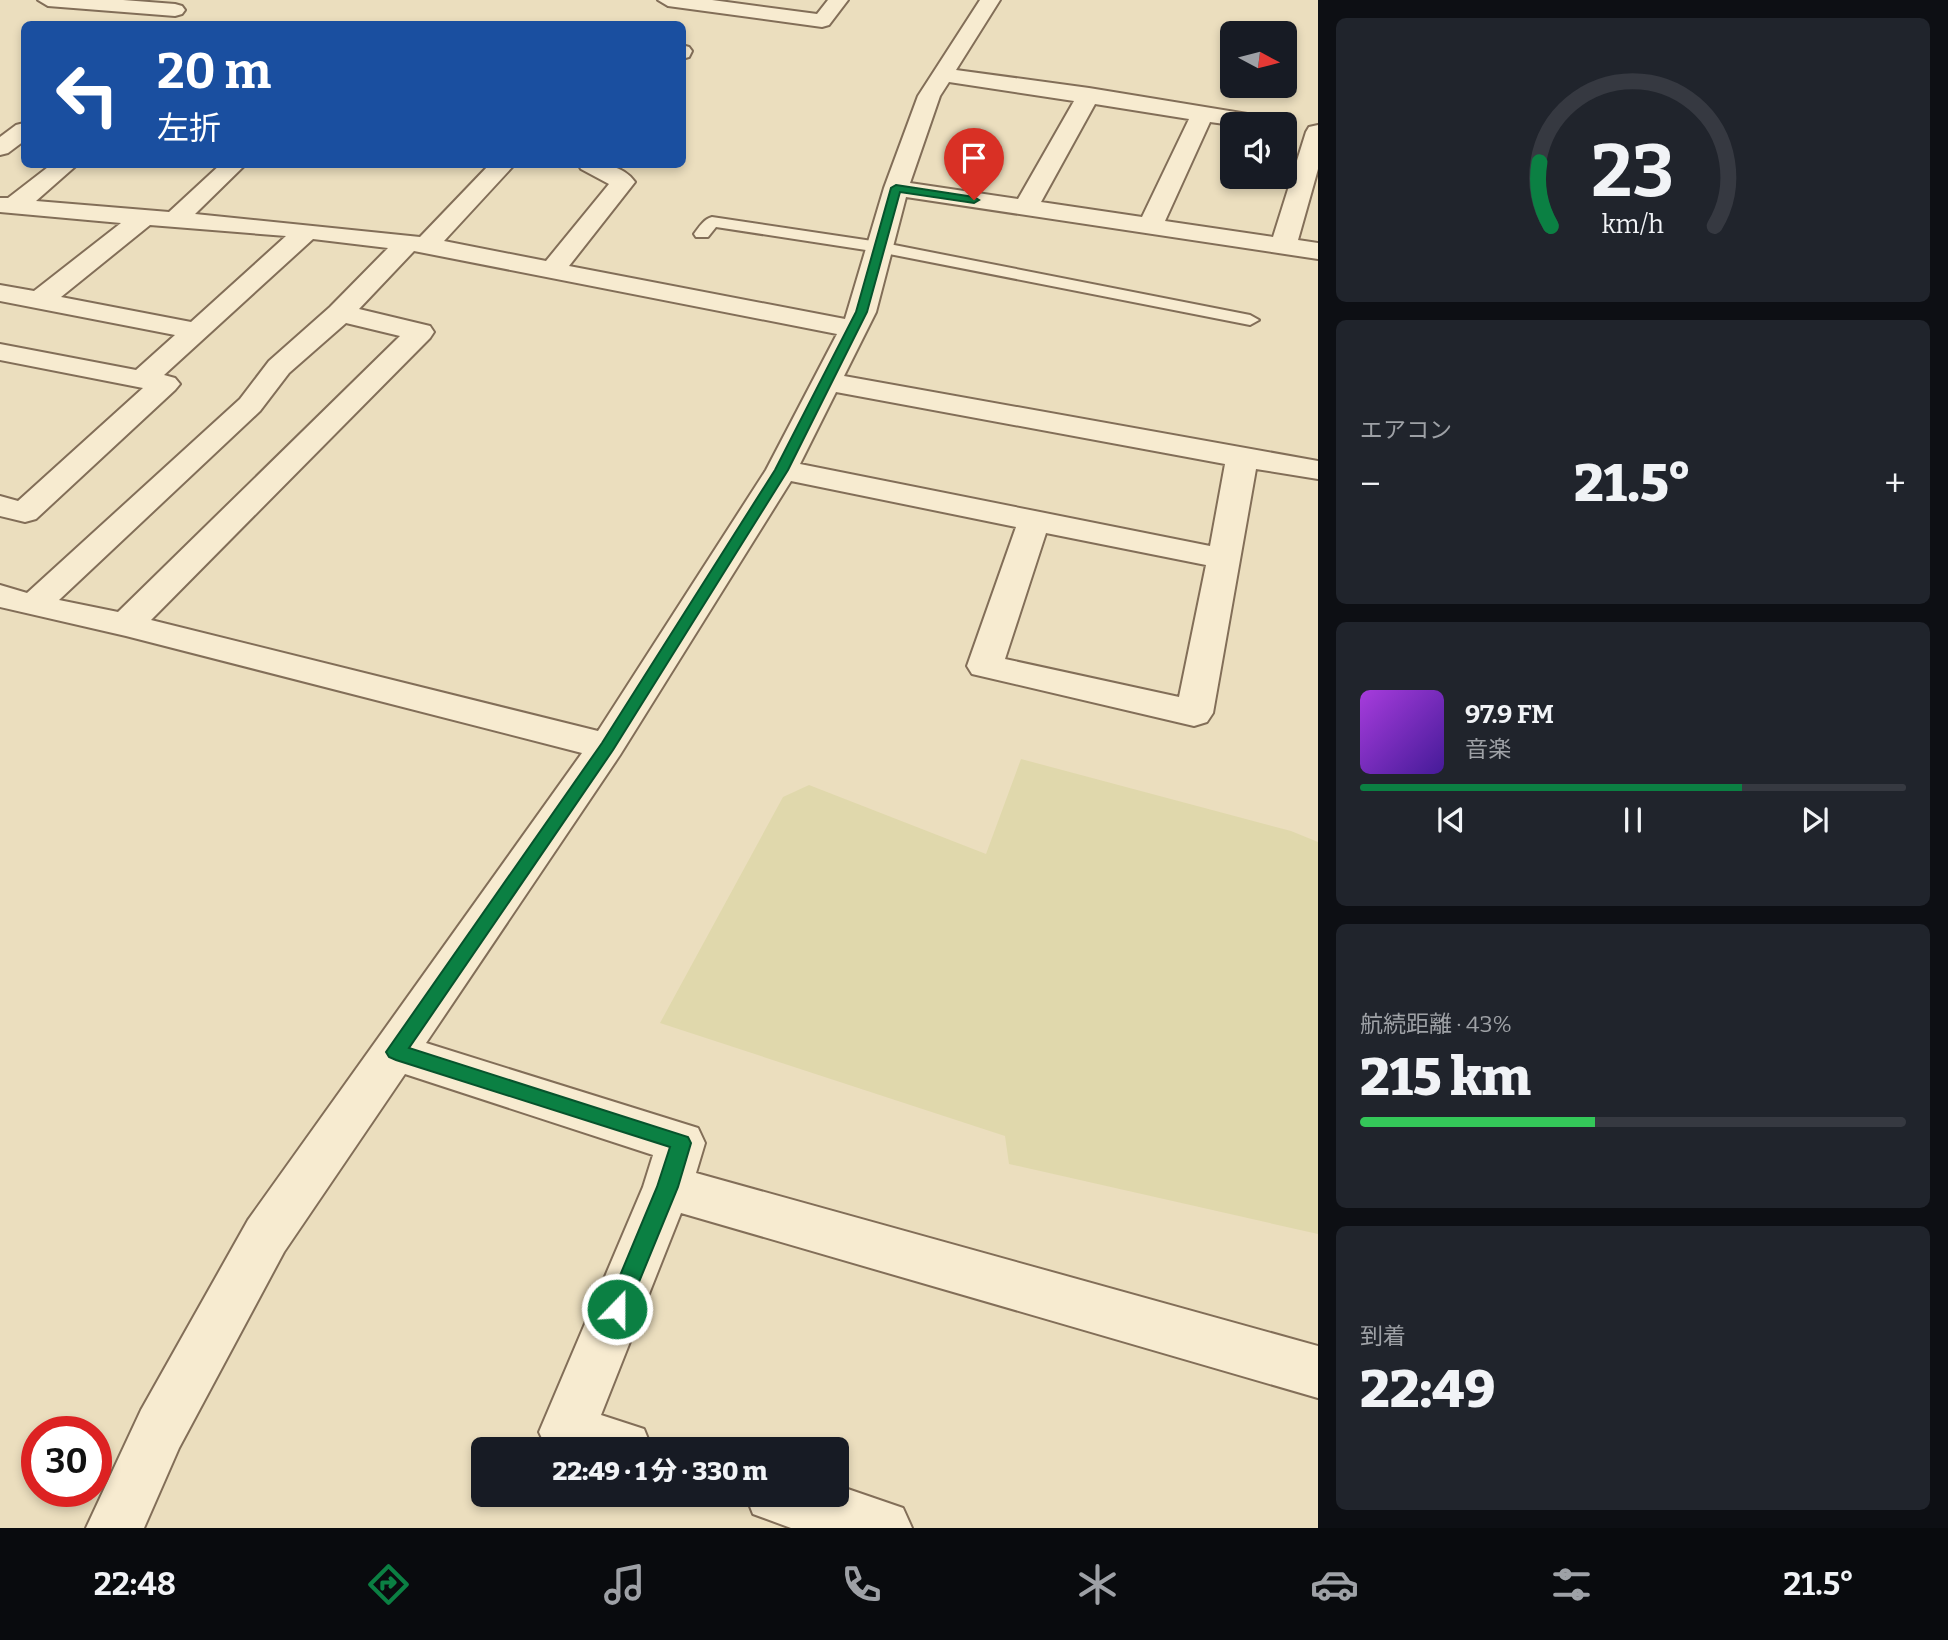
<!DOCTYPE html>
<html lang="ja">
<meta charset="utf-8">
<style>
:root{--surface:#171b24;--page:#20242c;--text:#f1f3f6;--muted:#9ea1a6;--line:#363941;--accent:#0b8043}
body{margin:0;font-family:Bitter,"Noto Sans JP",serif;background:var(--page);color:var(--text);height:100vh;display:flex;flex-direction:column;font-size:26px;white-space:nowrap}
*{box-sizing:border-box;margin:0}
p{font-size:23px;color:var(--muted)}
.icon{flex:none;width:38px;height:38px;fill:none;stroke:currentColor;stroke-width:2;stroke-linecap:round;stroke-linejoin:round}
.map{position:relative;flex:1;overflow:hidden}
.drawer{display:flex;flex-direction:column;gap:18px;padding:18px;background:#0d0f14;width:630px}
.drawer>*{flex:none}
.top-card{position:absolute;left:21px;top:21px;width:665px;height:147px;border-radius:10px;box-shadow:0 4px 10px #0003;background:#1a4fa0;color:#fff;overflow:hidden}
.needle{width:46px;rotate:97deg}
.controls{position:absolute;left:1220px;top:21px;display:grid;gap:14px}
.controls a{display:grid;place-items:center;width:77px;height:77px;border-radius:10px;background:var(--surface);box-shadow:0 4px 10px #0003;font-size:35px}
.speed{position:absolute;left:21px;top:1416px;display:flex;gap:14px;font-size:35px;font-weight:700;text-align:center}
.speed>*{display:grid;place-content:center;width:91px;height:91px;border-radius:50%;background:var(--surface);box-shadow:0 4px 10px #0003;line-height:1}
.speed .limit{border:10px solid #d22;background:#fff;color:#111}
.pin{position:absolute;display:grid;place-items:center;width:60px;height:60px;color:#fff;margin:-72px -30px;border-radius:50% 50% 50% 0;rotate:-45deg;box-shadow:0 0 7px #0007}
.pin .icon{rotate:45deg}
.me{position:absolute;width:77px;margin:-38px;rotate:22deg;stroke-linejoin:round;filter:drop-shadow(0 0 5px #0008)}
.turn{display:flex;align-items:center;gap:24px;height:147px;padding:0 21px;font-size:32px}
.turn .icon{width:91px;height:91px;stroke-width:2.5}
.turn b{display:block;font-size:49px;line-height:60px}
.big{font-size:52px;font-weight:800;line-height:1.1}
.drawer .widget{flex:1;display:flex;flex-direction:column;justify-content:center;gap:10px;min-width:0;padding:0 24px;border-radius:10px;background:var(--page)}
.drawer .dial{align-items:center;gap:0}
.dial svg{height:182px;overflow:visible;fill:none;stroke:var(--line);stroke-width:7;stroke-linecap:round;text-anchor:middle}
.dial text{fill:var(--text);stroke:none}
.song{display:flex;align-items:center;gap:21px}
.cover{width:84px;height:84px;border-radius:10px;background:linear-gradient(135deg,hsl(280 70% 55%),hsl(260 70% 35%))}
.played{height:7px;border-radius:4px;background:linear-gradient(90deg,var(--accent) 70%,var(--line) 70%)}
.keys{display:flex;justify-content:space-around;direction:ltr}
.heat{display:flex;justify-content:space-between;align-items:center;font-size:38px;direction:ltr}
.charge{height:10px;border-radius:5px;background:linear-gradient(90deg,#34c759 43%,var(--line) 0)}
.trip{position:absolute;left:471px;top:1437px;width:378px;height:70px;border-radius:10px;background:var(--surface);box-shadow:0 4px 10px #0003;font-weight:800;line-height:70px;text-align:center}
.tabs{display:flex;height:112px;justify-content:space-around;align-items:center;background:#090b0e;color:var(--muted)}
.tabs .icon{width:49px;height:49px}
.tabs .on{color:var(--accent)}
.tabs b{font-size:32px;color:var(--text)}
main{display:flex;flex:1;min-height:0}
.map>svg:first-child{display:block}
.farmland{fill:#e0d8ac}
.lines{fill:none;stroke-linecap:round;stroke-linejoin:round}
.service-casing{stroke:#826e58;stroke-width:4}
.minor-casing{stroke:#826e58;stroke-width:4}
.service{fill:#f7ebd0;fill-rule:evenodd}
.minor{fill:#f7ebd0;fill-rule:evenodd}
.route{fill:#0b8043;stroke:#07532c;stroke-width:2}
</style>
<main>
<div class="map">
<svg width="1318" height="1528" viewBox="0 0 1318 1528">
<rect width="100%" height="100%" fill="#ebdebe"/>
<path class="farmland" d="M1021 759 1291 831 1318 842V1234L1009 1164 1005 1136 660 1023 783 797 809 785 986 854Z"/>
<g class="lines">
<defs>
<path id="service" d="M712 217 879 242 1250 315 1259 320 1250 325 879 252 716 227 708 237H696L694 234C699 227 704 219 712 217Z"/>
<g id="minor">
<path d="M38 0H123L175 4 182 6 185 10 182 14 175 16 48 6Z"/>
<path d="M658 0H712L817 14 828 0H848L829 25 822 27 668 6Z"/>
<path d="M980 0H1000L956 70 1089 88 1278 119 1281 124 1232 125 1210 122 1165 221 1273 237 1306 132 1309 127 1318 125V169L1298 240 1318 243V259L906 197 876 312 844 376 1318 461V479L1256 469 1213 713 1207 722 1194 726 972 674 967 666 1016 527 791 481 620 755 426 1043 698 1128 705 1143 696 1173 1318 1346V1398L681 1213 601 1415 644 1429 652 1449H547L539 1432 643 1187 653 1155 405 1074 284 1252 179 1448 144 1528H86L141 1410 248 1220 582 753 126 636 0 607V585L27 593 240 399 269 361 330 307 388 248 313 239 164 375 175 378 180 384 175 390 36 519 25 522 0 516V496L18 501 143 388 0 360V344L136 370 175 335 0 301V285L34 291 121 223 0 212V198H8L52 164H78L36 201 169 212 221 164H246L195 214 420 237 490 164H515L444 241 546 261 609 184 581 169 578 164C598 164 622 163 635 182L569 266 845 319 884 188 918 96ZM949 82 1074 101 1018 199 910 183 940 96ZM1095 104 1189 119 1142 217 1041 202ZM150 225 286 236 191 322 61 297ZM414 251 837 334 766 470 598 731 151 620 430 338 434 332 430 326 359 309ZM346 323 400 336 118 612 59 600 260 411 289 373ZM836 392 1225 464 1210 546 800 464ZM1046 533 1206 565 1179 697 1005 659Z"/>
<path d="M682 45 689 47 692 51 689 57 682 59Z"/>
<path d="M24 123V141L8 153 0 155V137L16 125Z"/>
<path d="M836 1485 903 1508 912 1528H791L753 1514 745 1494H836Z"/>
</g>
</defs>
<use href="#service" class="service-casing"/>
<use href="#minor" class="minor-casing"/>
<use href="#service" class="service"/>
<use href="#minor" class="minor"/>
</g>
<path class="route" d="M896 185 974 197 979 200 974 203 900 192 867 312 788 470 613 750 409 1048 688 1137 691 1143 678 1187 625 1316 617 1319 610 1316 606 1309 657 1187 670 1147 396 1060 389 1057 386 1052 602 743 775 470 856 312 891 188Z"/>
</svg>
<div class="controls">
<a><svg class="needle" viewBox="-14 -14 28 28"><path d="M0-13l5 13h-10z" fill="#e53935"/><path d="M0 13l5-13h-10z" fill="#9ea1a6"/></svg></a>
<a><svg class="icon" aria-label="sound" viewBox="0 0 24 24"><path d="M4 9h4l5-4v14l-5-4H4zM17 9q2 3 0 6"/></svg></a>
</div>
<div class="speed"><div class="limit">30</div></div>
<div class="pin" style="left:974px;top:200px;background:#d93025"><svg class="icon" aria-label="arrive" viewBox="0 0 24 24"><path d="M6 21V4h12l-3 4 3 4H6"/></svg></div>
<svg class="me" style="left:617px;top:1309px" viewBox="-20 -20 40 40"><circle r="17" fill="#0b8043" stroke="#fff" stroke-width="3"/><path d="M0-11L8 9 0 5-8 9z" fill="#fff"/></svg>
<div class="trip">22:49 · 1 分 · 330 m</div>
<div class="top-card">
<div class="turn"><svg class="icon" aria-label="left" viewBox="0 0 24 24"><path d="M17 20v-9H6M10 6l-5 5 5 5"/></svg><div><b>20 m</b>左折</div></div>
</div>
</div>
<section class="drawer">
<div class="widget dial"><svg viewBox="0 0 100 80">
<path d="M14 69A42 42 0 1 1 86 69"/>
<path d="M14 69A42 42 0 0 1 9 41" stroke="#0b8043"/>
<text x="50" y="56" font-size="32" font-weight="700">23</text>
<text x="50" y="72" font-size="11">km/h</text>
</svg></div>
<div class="widget"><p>エアコン</p>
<div class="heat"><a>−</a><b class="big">21.5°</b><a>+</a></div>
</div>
<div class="widget">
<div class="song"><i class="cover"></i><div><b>97.9 FM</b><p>音楽</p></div></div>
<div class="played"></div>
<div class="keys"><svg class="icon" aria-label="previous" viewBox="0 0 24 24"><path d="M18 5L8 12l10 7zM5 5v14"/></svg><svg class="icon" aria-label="pause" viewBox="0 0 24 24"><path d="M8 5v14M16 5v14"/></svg><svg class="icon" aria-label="next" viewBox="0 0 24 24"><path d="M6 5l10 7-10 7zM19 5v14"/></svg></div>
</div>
<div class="widget"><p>航続距離 · 43%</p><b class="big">215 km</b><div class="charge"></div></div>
<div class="widget"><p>到着</p><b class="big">22:49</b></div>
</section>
</main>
<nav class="tabs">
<b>22:48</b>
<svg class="icon on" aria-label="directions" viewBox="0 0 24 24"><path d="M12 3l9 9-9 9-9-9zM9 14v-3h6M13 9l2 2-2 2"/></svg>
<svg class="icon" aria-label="music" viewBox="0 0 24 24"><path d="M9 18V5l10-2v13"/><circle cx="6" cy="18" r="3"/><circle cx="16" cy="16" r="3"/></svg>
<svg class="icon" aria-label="phone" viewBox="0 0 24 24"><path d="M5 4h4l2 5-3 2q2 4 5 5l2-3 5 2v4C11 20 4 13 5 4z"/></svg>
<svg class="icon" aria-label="climate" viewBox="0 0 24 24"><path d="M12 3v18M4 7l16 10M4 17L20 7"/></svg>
<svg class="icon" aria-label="car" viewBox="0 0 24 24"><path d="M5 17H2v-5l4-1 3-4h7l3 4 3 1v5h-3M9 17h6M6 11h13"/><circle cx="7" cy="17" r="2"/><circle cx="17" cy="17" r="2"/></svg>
<svg class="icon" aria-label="filters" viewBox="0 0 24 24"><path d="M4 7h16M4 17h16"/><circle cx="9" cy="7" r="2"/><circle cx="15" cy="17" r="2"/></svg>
<b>21.5°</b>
</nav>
